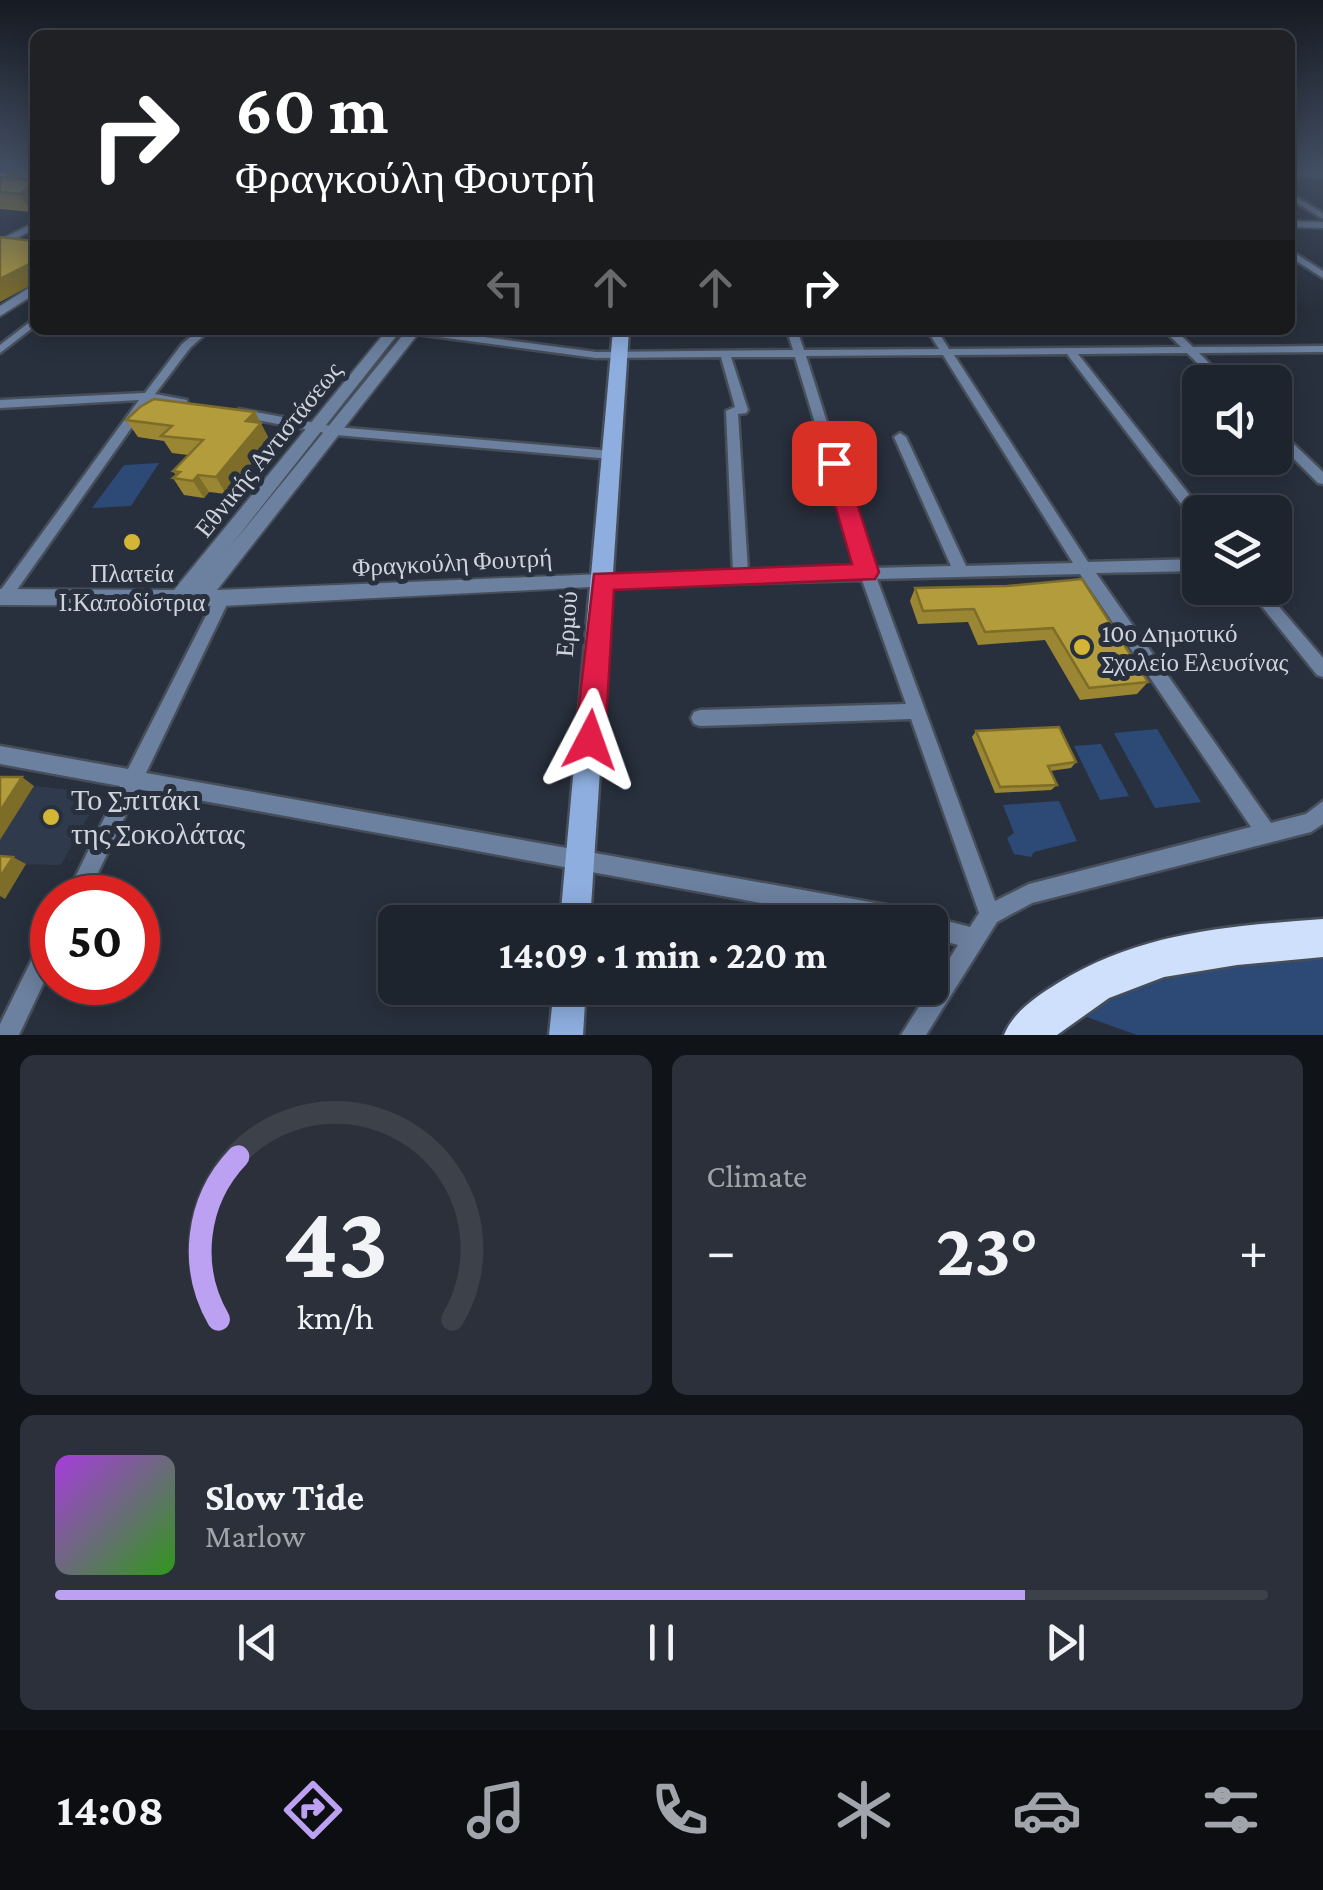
<!DOCTYPE html>
<meta charset="utf-8">
<style>
:root{--surface:#1e242e;--page:#2b303a;--text:#f1f3f6;--muted:#a1a4aa;--line:#3c414a;--accent:#bca0f2}
body{margin:0;font-family:"Crimson Pro",serif;background:var(--page);color:var(--text);height:100vh;display:flex;flex-direction:column;font-size:38px;white-space:nowrap}
*{box-sizing:border-box;margin:0}
p{font-size:32px;color:var(--muted)}
.icon{flex:none;width:55px;height:55px;fill:none;stroke:currentColor;stroke-width:2;stroke-linecap:round;stroke-linejoin:round}
.map{position:relative;height:1035px;overflow:hidden}
.panel{display:flex;flex-direction:column;gap:20px;padding:20px;background:#101419;flex:1}
.panel>*{flex:none}
.banner{position:absolute;left:30px;top:30px;width:1265px;height:305px;border-radius:15px;box-shadow:0 5px 25px #0003,0 0 0 2px var(--line);background:#202124;color:#fff;overflow:hidden}
.tools{position:absolute;left:1182px;top:365px;display:grid;gap:20px}
.tools a{display:grid;place-items:center;width:110px;height:110px;border-radius:15px;background:var(--surface);box-shadow:0 5px 25px #0003,0 0 0 2px var(--line);font-size:50px}
.speed{position:absolute;left:30px;top:875px;display:flex;gap:20px;font-size:50px;font-weight:700;text-align:center}
.speed>*{display:grid;place-content:center;width:130px;height:130px;border-radius:50%;background:var(--surface);box-shadow:0 5px 25px #0003,0 0 0 2px var(--line);line-height:1}
.speed .limit{border:15px solid #d22;background:#fff;color:#111}
.pin{position:absolute;display:grid;place-items:center;width:85px;height:85px;color:#fff;margin:-42px;border-radius:20px;box-shadow:0 5px 15px #0006}
.me{position:absolute;width:110px;margin:-55px;rotate:4deg;stroke-linejoin:round;filter:drop-shadow(0 0 8px #0008)}
.turn{display:flex;align-items:center;gap:35px;height:210px;padding:0 40px;font-size:45px}
.turn .icon{width:130px;height:130px;stroke-width:2.5}
.turn b{display:block;font-size:70px;line-height:85px}
.lanes{display:flex;align-items:center;height:95px;padding:0 40px;background:#0003;justify-content:center;gap:50px;direction:ltr}
.lanes .off{opacity:.35}
.big{font-size:75px;font-weight:700;line-height:1.1}
.panel .widget{flex:1;display:flex;flex-direction:column;justify-content:center;gap:15px;min-width:0;padding:0 35px;border-radius:15px;background:var(--page)}
.panel .dial{align-items:center;gap:0}
.dial svg{height:260px;overflow:visible;fill:none;stroke:var(--line);stroke-width:7;stroke-linecap:round;text-anchor:middle}
.dial text{fill:var(--text);stroke:none}
.song{display:flex;align-items:center;gap:30px}
.cover{width:120px;height:120px;border-radius:15px;background:linear-gradient(135deg,hsl(280 70% 55%),hsl(110 70% 35%))}
.played{height:10px;border-radius:5px;background:linear-gradient(90deg,var(--accent) 80%,var(--line) 80%)}
.keys{display:flex;justify-content:space-around;direction:ltr}
.heat{display:flex;justify-content:space-between;align-items:center;font-size:55px;direction:ltr}
.panel .tiles{flex:1;display:grid;gap:20px;grid-template-columns:1fr 1fr}
.widget:last-child{grid-column:span 2}
.trip{position:absolute;left:378px;top:905px;width:570px;height:100px;border-radius:15px;background:var(--surface);box-shadow:0 5px 25px #0003,0 0 0 2px var(--line);font-weight:700;line-height:100px;text-align:center}
.tabs{display:flex;height:160px;justify-content:space-around;align-items:center;background:#0c0e12;color:var(--muted)}
.tabs .icon{width:70px;height:70px}
.tabs .on{color:var(--accent)}
.tabs b{font-size:45px;color:var(--text)}
.map>svg:first-child{display:block}
.built{fill:#2f3a4c}
.green{fill:#2d4976}
.lines{fill:none;stroke-linecap:round;stroke-linejoin:round}
.minor-casing{stroke:#464e5a;stroke-width:5}
.tertiary-casing{stroke:#464e5a;stroke-width:4}
.secondary-casing{stroke:#464e5a;stroke-width:5}
.primary-casing{stroke:#464e5a;stroke-width:6}
.trunk-casing{stroke:#464e5a;stroke-width:5}
.minor{fill:#6c809f;fill-rule:evenodd}
.tertiary{fill:#6c809f;fill-rule:evenodd}
.secondary{fill:#8eaedf;fill-rule:evenodd}
.primary{fill:#b8d0f7;fill-rule:evenodd}
.trunk{fill:#cee0fb;fill-rule:evenodd}
.wall{fill:#9a8633}
.shaded-wall{fill:#7d6d29}
.building{fill:#b39c3b;stroke:#7d6d29;stroke-width:2.5}
.route{fill:#e11d48;stroke:#92132f;stroke-width:2.5}
.poi-dot{fill:#d3b635;stroke:#28303d;stroke-width:4}
.labels{text-anchor:middle;stroke-width:10;stroke-linejoin:round;paint-order:stroke}
.street-label{font-size:25px;fill:#cfd4dc;stroke:#28303d}
.poi-label{font-size:25px;fill:#cfd4dc;stroke:#28303d}
.near-poi-label{font-size:30px;fill:#cfd4dc;stroke:#28303d;text-anchor:start}
</style>
<div class="map">
<svg width="1323" height="1035" viewBox="0 0 1323 1035">
<rect width="100%" height="100%" fill="#28303d"/>
<path class="built" d="M34 786 101 793 61 865 0 864V840Z"/>
<g class="green">
<path d="M159 463 131 506 92 508 124 465Z"/>
<path d="M1157 729 1201 802 1155 808 1114 733Z"/>
<path d="M1101 744 1129 796 1100 800 1074 746Z"/>
<path d="M1059 801 1077 841 1034 852 1031 857 1014 854 1007 838 1014 833 1003 805Z"/>
<path d="M1323 947V1035H1137L1084 1016 1059 1015 1100 986Z"/>
</g>
<g class="lines">
<defs>
<g id="minor">
<path d="M1290 172 1323 173V177L1290 176Z"/>
<path d="M1290 193 1323 213V219L1290 199Z"/>
<path d="M1290 250 1323 271V278L1290 257Z"/>
<path d="M35 318V326L0 353V345Z"/>
<path d="M199 330H210L190 348 155 394 187 400V406L151 400 9 601 0 602V591L139 400 0 408V400L145 393 182 344Z"/>
<path d="M404 330H432L596 352 793 350 787 330H797L804 350 939 349 927 330H937L949 349 1181 347 1164 330H1175L1193 347 1323 346V352L1199 353 1228 382H1217L1187 353 1078 354 1203 512H1200V523L1195 522 1067 354 954 355 1088 562 1200 559V571L1096 573 1271 823 1306 814 1323 801V824L1311 832 1032 903 997 922 926 1035H901L958 945 930 937V922H865L138 789 86 898H65L120 786 0 764V746L128 769 217 594 222 592 227 594 230 598 146 773 920 911 928 916 970 927 979 913 911 719 700 726 694 724 691 718 694 712 700 710 906 704 862 580 602 587 597 585 595 581 597 577 602 575 733 572 726 411 735 407 721 357 596 358 409 333ZM943 355 1073 563 966 566 906 437 900 433 894 437 951 566 873 568 806 356ZM731 357H795L859 568 748 571 738 414 746 413 748 410ZM1080 574 1251 827 1029 884 995 901 877 579Z"/>
<path d="M239 409 336 427 611 451 617 455 611 459 336 435 235 416 233 413Z"/>
<path d="M1275 429 1279 430 1323 472V484L1318 483 1275 440Z"/>
<path d="M1247 588H1263L1323 658V677L1317 675Z"/>
<path d="M52 932V965L19 1035H0V1024L44 935Z"/>
</g>
<g id="tertiary">
<path d="M1290 221 1323 222V228L1290 227Z"/>
<path d="M35 222V229L0 247V240Z"/>
<path d="M35 284V294L0 316V306Z"/>
<path d="M387 330H401L229 548 407 330H421L217 590 602 574 609 576 611 581 609 586 222 606 0 605V589L174 590Z"/>
</g>
<g id="secondary">
<path d="M613 330H629L590 922H560Z"/>
<path d="M554 988H586L583 1035H549Z"/>
</g>
<path id="primary" d="M16 167H32L0 181V173Z"/>
<path id="trunk" d="M1323 919V957L1237 965 1164 977 1109 998 1057 1035H1004C1013 1012 1037 996 1058 983 1140 932 1229 926 1323 919Z"/>
</defs>
<use href="#minor" class="minor-casing"/>
<use href="#tertiary" class="tertiary-casing"/>
<use href="#secondary" class="secondary-casing"/>
<use href="#primary" class="primary-casing"/>
<use href="#trunk" class="trunk-casing"/>
<use href="#minor" class="minor"/>
<use href="#tertiary" class="tertiary"/>
<use href="#secondary" class="secondary"/>
<use href="#primary" class="primary"/>
<use href="#trunk" class="trunk"/>
</g>
<g class="wall">
<path d="M0 167H35V208L31 212 0 209V177H6L2 170 0 171Z"/>
<path d="M255 412 270 441 226 494 209 492 204 498 184 495 173 478 176 475 173 471 188 455 172 453 164 441 138 437 126 420Z"/>
<path d="M1007 586 1148 682 1137 694 1080 700 1045 640 978 645 968 622 918 624 910 601 915 588Z"/>
<path d="M976 731 1076 762 1071 768 1050 771 1057 785 1051 790 995 793 972 737Z"/>
</g>
<g class="shaded-wall">
<path d="M31 185 35 191V208L31 212 20 194Z"/>
<path d="M35 261V283L0 302V279Z"/>
<path d="M255 412 270 441 226 494 216 477 246 421Z"/>
<path d="M198 475 209 492 204 498 193 481Z"/>
<path d="M22 777 34 786 0 840V811Z"/>
<path d="M13 857 26 864 5 899 0 896V877Z"/>
</g>
<g class="building">
<path d="M15 167H35V185H31L20 194 0 192V177L27 180 28 168Z"/>
<path d="M0 237 35 241V255L33 256 35 257V261L0 279Z"/>
<path d="M154 399 255 412 246 421 261 423 216 477 198 475 193 481 173 478 180 472 173 471 203 440 161 436 172 426 126 420 140 407Z"/>
<path d="M1082 579 1148 682 1089 688 1053 628 985 632 974 609 923 611 915 588 1007 586Z"/>
<path d="M1059 727 1076 762 1048 766 1057 785 1000 787 976 731Z"/>
<path d="M0 777H22L0 811Z"/>
<path d="M0 856 13 857 0 877Z"/>
</g>
<linearGradient id="sky" x2="0" y2="1"><stop stop-color="#161a22"/><stop offset="0.54" stop-color="#424e62"/><stop offset="1" stop-color="#424e62" stop-opacity="0"/></linearGradient>
<rect width="1323" height="312" fill="url(#sky)"/>
<path class="route" d="M834 456 844 463 879 572 875 579 614 590 605 740 600 750 590 754 580 750 575 740 594 574 852 564 823 463Z"/>
<g class="poi-dot">
<circle cx="132" cy="542" r="10"/>
<circle cx="1082" cy="647" r="10"/>
<circle cx="51" cy="817" r="10"/>
</g>
<g class="labels">
<g class="street-label">
<text transform="translate(268 449) rotate(-51)" y="9">Εθνικής Αντιστάσεως</text>
<text transform="translate(452 562) rotate(-3)" y="9">Φραγκούλη Φουτρή</text>
<text transform="translate(566 624) rotate(-86)" y="9">Ερμού</text>
</g>
<g class="poi-label">
<text x="132" y="582">Πλατεία<tspan x="132" dy="29">Ι.Καποδίστρια</tspan></text>
<text x="1102" y="642" text-anchor="start">10ο Δημοτικό<tspan x="1102" dy="29">Σχολείο Ελευσίνας</tspan></text>
</g>
<g class="near-poi-label">
<text x="71" y="810">Το Σπιτάκι<tspan x="71" dy="34">της Σοκολάτας</tspan></text>
</g>
</g>
</svg>
<div class="tools">
<a><svg class="icon" aria-label="sound" viewBox="0 0 24 24"><path d="M4 9h4l5-4v14l-5-4H4zM17 9q2 3 0 6"/></svg></a>
<a><svg class="icon" aria-label="layers" viewBox="0 0 24 24"><path d="M12 4l9 5-9 5-9-5zM3 14l9 5 9-5"/></svg></a>
</div>
<div class="speed"><div class="limit">50</div></div>
<div class="pin" style="left:834px;top:463px;background:#d93025"><svg class="icon" aria-label="arrive" viewBox="0 0 24 24"><path d="M6 21V4h12l-3 4 3 4H6"/></svg></div>
<svg class="me" style="left:590px;top:740px" viewBox="-20 -20 40 40"><path d="M0-17L14 15 0 8-14 15z" fill="#e11d48" stroke="#fff" stroke-width="4"/></svg>
<div class="trip">14:09 · 1 min · 220 m</div>
<div class="banner">
<div class="turn"><svg class="icon" aria-label="right" viewBox="0 0 24 24"><path d="M7 20v-9h11M14 6l5 5-5 5"/></svg><div><b>60 m</b>Φραγκούλη Φουτρή</div></div>
<div class="lanes"><svg class="icon off" aria-label="left" viewBox="0 0 24 24"><path d="M17 20v-9H6M10 6l-5 5 5 5"/></svg><svg class="icon off" aria-label="ahead" viewBox="0 0 24 24"><path d="M12 20V5M6 11l6-6 6 6"/></svg><svg class="icon off" aria-label="ahead" viewBox="0 0 24 24"><path d="M12 20V5M6 11l6-6 6 6"/></svg><svg class="icon" aria-label="right" viewBox="0 0 24 24"><path d="M7 20v-9h11M14 6l5 5-5 5"/></svg></div>
</div>
</div>
<section class="panel">
<div class="tiles">
<div class="widget dial"><svg viewBox="0 0 100 80">
<path d="M14 69A42 42 0 1 1 86 69"/>
<path d="M14 69A42 42 0 0 1 20 19" stroke="#bca0f2"/>
<text x="50" y="56" font-size="32" font-weight="700">43</text>
<text x="50" y="72" font-size="11">km/h</text>
</svg></div>
<div class="widget"><p>Climate</p>
<div class="heat"><a>−</a><b class="big">23°</b><a>+</a></div>
</div>
<div class="widget">
<div class="song"><i class="cover"></i><div><b>Slow Tide</b><p>Marlow</p></div></div>
<div class="played"></div>
<div class="keys"><svg class="icon" aria-label="previous" viewBox="0 0 24 24"><path d="M18 5L8 12l10 7zM5 5v14"/></svg><svg class="icon" aria-label="pause" viewBox="0 0 24 24"><path d="M8 5v14M16 5v14"/></svg><svg class="icon" aria-label="next" viewBox="0 0 24 24"><path d="M6 5l10 7-10 7zM19 5v14"/></svg></div>
</div>
</div>
</section>
<nav class="tabs">
<b>14:08</b>
<svg class="icon on" aria-label="directions" viewBox="0 0 24 24"><path d="M12 3l9 9-9 9-9-9zM9 14v-3h6M13 9l2 2-2 2"/></svg>
<svg class="icon" aria-label="music" viewBox="0 0 24 24"><path d="M9 18V5l10-2v13"/><circle cx="6" cy="18" r="3"/><circle cx="16" cy="16" r="3"/></svg>
<svg class="icon" aria-label="phone" viewBox="0 0 24 24"><path d="M5 4h4l2 5-3 2q2 4 5 5l2-3 5 2v4C11 20 4 13 5 4z"/></svg>
<svg class="icon" aria-label="climate" viewBox="0 0 24 24"><path d="M12 3v18M4 7l16 10M4 17L20 7"/></svg>
<svg class="icon" aria-label="car" viewBox="0 0 24 24"><path d="M5 17H2v-5l4-1 3-4h7l3 4 3 1v5h-3M9 17h6M6 11h13"/><circle cx="7" cy="17" r="2"/><circle cx="17" cy="17" r="2"/></svg>
<svg class="icon" aria-label="filters" viewBox="0 0 24 24"><path d="M4 7h16M4 17h16"/><circle cx="9" cy="7" r="2"/><circle cx="15" cy="17" r="2"/></svg>
</nav>
